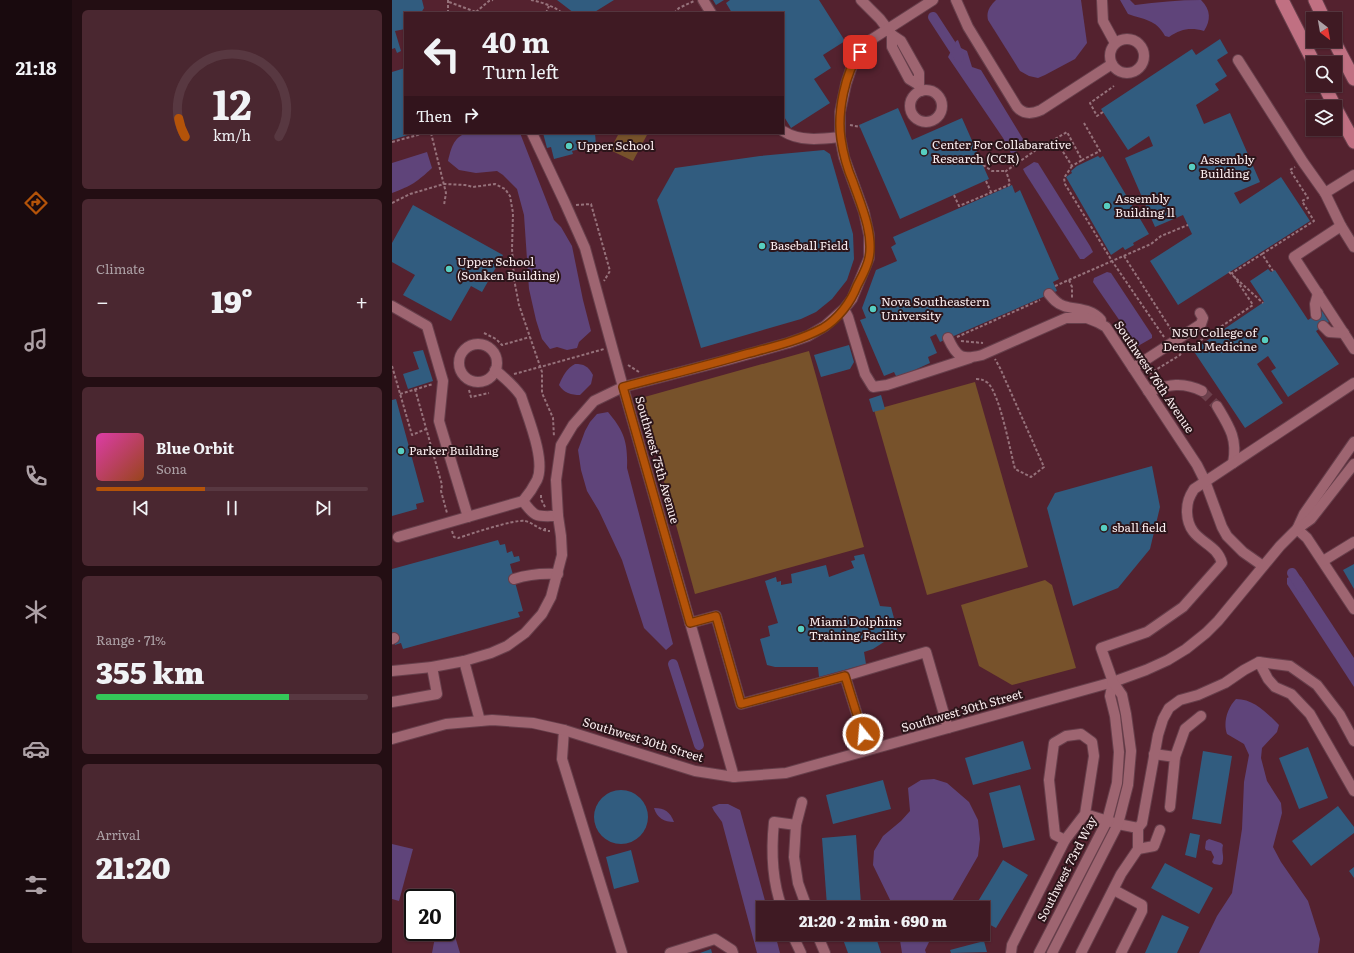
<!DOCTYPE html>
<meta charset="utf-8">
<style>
:root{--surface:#3f1a23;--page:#4a2730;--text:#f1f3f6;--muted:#ada1a6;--line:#583841;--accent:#b45309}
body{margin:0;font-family:Literata,serif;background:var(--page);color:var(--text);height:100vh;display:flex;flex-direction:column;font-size:15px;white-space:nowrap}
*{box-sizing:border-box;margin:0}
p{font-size:13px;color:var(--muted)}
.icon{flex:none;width:22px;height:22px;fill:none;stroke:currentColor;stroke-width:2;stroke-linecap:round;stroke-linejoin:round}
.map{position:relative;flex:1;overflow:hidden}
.side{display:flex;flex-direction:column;gap:10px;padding:10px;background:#230e13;width:320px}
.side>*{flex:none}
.hud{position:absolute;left:12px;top:12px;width:380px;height:122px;border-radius:0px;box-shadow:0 1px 3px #0004,0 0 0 1px var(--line);background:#3f1a23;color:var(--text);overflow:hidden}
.needle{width:26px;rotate:149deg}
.buttons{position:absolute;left:914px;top:12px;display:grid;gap:8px}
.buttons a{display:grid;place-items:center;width:36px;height:36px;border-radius:0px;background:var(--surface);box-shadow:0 1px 3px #0004,0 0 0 1px var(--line);font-size:20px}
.speed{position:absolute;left:12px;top:889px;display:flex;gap:8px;font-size:20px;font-weight:700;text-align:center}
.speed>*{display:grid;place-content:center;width:52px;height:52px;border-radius:50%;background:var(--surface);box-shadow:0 1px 3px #0004,0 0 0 1px var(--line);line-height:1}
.speed .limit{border:2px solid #111;border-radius:6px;background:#fff;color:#111}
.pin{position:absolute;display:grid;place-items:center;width:34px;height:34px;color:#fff;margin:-17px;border-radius:8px;box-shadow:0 2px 6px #0006}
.me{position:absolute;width:44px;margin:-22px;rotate:343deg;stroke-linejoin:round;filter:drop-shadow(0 0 3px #0008)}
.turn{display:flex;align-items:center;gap:14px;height:84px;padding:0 12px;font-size:18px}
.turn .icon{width:52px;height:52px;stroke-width:2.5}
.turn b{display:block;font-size:28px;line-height:34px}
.then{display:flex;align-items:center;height:38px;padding:0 12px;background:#0003;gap:8px;font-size:15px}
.big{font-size:30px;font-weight:800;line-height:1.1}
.side .tile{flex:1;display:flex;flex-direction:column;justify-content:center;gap:6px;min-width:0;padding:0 14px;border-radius:6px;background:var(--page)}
.side .dial{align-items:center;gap:0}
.dial svg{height:104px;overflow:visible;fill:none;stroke:var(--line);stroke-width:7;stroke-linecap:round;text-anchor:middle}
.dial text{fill:var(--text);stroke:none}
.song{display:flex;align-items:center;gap:12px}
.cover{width:48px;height:48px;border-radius:6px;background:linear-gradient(135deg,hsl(320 70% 55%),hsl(20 70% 35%))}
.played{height:4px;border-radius:2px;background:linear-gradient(90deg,var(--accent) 40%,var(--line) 40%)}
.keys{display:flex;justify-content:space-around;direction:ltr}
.heat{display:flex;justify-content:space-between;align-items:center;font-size:22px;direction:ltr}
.charge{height:6px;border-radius:3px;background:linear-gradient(90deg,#34c759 71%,var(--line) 0)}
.trip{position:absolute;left:364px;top:901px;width:234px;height:40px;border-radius:0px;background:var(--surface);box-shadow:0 1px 3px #0004,0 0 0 1px var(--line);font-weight:800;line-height:40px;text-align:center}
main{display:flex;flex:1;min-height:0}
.tab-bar{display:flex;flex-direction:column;width:72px;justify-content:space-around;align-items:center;background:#190a0e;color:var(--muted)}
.tab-bar .icon{width:28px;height:28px}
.tab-bar .on{color:var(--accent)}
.tab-bar b{font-size:18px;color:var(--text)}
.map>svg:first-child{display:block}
.green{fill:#77522b}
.water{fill:#5f447a}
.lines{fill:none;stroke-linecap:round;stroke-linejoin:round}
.canal{stroke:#5f447a;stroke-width:10}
.building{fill:#315c7f}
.minor-tunnel{stroke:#6d404c;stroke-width:10;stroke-dasharray:10 5;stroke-linecap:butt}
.minor-casing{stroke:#673f4b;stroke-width:12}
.major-casing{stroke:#673f4b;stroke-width:15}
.path{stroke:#96727b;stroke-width:2;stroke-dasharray:3 2;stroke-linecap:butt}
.minor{stroke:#9e6571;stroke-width:10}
.major{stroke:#c07082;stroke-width:13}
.path-bridge{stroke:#96727b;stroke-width:2;stroke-dasharray:3 2;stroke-linecap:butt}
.route-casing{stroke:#753606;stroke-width:10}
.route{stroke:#b45309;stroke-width:7}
.poi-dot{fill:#57cec1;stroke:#2c151a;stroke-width:1.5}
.labels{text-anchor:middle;stroke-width:4;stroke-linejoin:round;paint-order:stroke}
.poi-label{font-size:12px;fill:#faedef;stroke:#2c151a;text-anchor:start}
.street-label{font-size:12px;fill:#faedef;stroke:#2c151a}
</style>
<main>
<nav class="tab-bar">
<b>21:18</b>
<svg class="icon on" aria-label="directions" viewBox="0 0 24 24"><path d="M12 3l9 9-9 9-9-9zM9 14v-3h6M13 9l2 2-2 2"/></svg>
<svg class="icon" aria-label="music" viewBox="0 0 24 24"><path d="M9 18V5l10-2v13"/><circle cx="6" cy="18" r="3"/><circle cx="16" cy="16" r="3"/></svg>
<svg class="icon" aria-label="phone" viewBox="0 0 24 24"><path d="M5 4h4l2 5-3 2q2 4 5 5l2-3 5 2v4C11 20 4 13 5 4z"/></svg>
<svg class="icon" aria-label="climate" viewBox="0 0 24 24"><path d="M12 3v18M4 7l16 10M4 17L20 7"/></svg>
<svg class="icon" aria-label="car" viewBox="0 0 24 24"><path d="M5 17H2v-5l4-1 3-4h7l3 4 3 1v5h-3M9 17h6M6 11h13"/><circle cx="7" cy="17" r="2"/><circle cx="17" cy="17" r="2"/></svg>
<svg class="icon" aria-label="filters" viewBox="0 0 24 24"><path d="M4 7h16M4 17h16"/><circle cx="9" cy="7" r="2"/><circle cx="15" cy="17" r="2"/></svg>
</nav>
<section class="side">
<div class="tile dial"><svg viewBox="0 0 100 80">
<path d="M14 69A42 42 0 1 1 86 69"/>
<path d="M14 69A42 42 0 0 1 9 55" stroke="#b45309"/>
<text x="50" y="56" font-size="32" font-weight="700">12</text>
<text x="50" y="72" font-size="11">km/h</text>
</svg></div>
<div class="tile"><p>Climate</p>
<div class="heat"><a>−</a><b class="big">19°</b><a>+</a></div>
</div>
<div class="tile">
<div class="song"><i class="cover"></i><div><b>Blue Orbit</b><p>Sona</p></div></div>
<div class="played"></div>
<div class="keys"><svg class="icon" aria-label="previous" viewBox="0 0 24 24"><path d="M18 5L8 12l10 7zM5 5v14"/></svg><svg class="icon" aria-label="pause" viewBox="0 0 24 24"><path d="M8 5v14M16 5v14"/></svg><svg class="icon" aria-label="next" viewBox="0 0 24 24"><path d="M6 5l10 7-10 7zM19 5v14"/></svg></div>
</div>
<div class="tile"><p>Range · 71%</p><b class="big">355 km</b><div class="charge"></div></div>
<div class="tile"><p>Arrival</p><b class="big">21:20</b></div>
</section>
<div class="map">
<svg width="962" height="953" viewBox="0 0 962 953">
<rect width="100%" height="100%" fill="#54222f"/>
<g class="green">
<path d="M227 133H256L241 161 218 150Z"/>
<path d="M417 351 472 547 303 594 249 398Z"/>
<path d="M583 382 636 567 535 595 482 410Z"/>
<path d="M653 580 660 585 684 668 620 685 587 666 569 605Z"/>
</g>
<g class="water">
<path d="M604 0H689L695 43 683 59 653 75 646 78 637 76 628 71 596 20C594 11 598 6 604 0Z"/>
<path d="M728 0H738L743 5C765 2 787 0 809 0 819 10 819 20 812 31 798 27 789 29 777 37L773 36C764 19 752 20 736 14Z"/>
<path d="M566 40 569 48 575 51 580 67 589 70 631 139 633 144 624 152 619 153 611 138 556 57 564 41Z"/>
<path d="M74 133H128L162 220 169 227 180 246 191 300 199 331 187 342 185 348 175 350 165 347 158 349 150 339 144 320 137 289 132 215 125 189 111 175 105 171 84 173 67 170 56 161C59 149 61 138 74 133Z"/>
<path d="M35 152 40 168C25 182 19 186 0 193V163Z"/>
<path d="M642 162 646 163 698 246 701 252 692 259H688L633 173 631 169Z"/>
<path d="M715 272 719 273 760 335V338L746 346 743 343 701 282 702 278Z"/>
<path d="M183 364C192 364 196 366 201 375L199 384 188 395C179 395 172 393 167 385 170 377 175 368 183 364Z"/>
<path d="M216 412C232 431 236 442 235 468L281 644 274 650 252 628 230 560 207 511 195 491 189 470 186 450 193 431 198 422 205 414Z"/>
<path d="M903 574 909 577 962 658V687L895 584V578Z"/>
<path d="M844 699C862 699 875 713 887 725L885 732 870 748 869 758 875 781 889 803 890 813 881 847 889 862 916 901 928 939 926 953H807L825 916 840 893 850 829 852 782 857 755 852 744 835 734C831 723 835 708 844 699Z"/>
<path d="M542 779 555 783 577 802 586 820 588 839 586 856 556 908H502L481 865 482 851 491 836 509 821 518 811 516 788 529 780Z"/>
<path d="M327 804H336L348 810 375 908H371V934H383L388 953H365L330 822 322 811 320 807Z"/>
<path d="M262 808C273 808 278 812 282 822 272 822 265 818 262 808Z"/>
<path d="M817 839 829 843 831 845C829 853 833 856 830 864L828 865 822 864 820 862 822 857 819 851 814 850 813 848 814 841Z"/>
<path d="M0 844 21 849 7 901 0 899Z"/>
<path d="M55 919 59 923 68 953H40L44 932H55Z"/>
<path d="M507 934H541L533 950 534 953H510Z"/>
</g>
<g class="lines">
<g class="canal">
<path d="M541 17 567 57"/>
<path d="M900 573 909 587"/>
<path d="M281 664 307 745"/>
</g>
</g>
<g class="building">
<path d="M0 0H30L32 8 29 13H13V29L3 31 9 51 5 53 3 48 0 49Z"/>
<path d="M165 0H222L201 13H182Z"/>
<path d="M321 0H332L324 5Z"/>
<path d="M338 0H427L453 41 431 55 439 68 422 79 438 103 399 128 391 115V13H340L334 3Z"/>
<path d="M828 39 836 53 825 60 835 76 823 84 827 90 804 105 812 124 838 113 868 182 842 193 848 204 889 177 918 221 786 305 758 261 800 234 791 215 763 227 733 158 761 146 757 136 736 150 709 109 800 49 804 55Z"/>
<path d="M13 68V133H22L0 140V72Z"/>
<path d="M506 108 520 140 570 118 597 179 508 219 467 125Z"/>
<path d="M151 133H203L204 145 180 151 181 154 162 159 159 147 155 148Z"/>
<path d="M432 150 438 154 461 234 462 259 455 280 440 299 424 312 409 319 309 348 265 200 283 168 368 156Z"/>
<path d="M706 156 708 158 711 156 757 234 741 243 742 245 733 250 731 247 719 255 674 177 680 173 679 171 685 166Z"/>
<path d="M620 185 623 193 628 190 667 279 661 282 665 291 548 342 544 334 538 337 545 353 536 357 538 363 505 378 502 372 492 376 468 320 474 318 470 308 484 270 505 261 499 247 504 244 501 237Z"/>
<path d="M21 205 111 255 90 292 79 286 59 321 11 295 23 275 0 262V243Z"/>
<path d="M876 269 879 272 883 270 916 320 930 311 937 322 924 331 947 364 896 397 879 371 884 368 876 356 865 364 891 403 853 428 801 350 872 302 858 281Z"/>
<path d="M457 345 462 362 458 369 429 377 422 355Z"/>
<path d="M31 350 41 381 16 389 11 374 27 369 21 352Z"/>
<path d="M489 395 493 409 481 412 477 399Z"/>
<path d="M4 399 32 502 24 504 25 509 0 516V400Z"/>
<path d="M760 466 768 507 758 549 726 588 681 606 655 508 663 493Z"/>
<path d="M106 540 108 545 113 544 115 553 120 551 122 557 127 556 128 561 118 564 131 611 126 612 128 617 11 649 9 643 3 645 0 632V569Z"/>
<path d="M472 554 488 606 499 607 506 633 481 649 472 652 474 664 427 677 426 667H383L375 665 368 639 378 636 376 626 386 623 373 581 384 577 385 582 389 581V585L400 583 399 574 434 565 437 577 462 568 459 561 463 560 462 556Z"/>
<path d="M962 564V589L951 570Z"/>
<path d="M631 741 639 769 581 785 573 758Z"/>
<path d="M916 747 936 798 907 809 887 758Z"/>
<path d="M811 751 840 756 829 824 800 819Z"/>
<path d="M491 780 499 809 441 824 434 795Z"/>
<path d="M628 785 643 840 611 848 597 793Z"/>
<circle cx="229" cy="817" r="27"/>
<path d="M946 806 962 827V833L919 866 900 841Z"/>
<path d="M798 833 808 835 804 858 793 855Z"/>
<path d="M464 835 469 904 435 906 430 838Z"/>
<path d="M239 850 247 882 222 889 214 857Z"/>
<path d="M611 860 636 875 604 928 591 921V908H582Z"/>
<path d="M773 863 821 888 807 914 759 888Z"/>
<path d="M962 867V878L957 871Z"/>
<path d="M770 915 797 927 785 953H753Z"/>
<path d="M449 934H483L489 953H456Z"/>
<path d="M592 941 595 952 559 953 558 950Z"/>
<path d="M319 949 320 953H308Z"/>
</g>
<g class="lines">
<path class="minor-tunnel" d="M810 391 825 406"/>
<defs>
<g id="minor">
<path d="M311 0 319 13"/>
<path d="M469 0 488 19 500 35 509 41 527 73V85L529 91"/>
<path d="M564 0 576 27 625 107C632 115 640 114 649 110L720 64"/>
<path d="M710 0 711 21 723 43"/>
<path d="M500 35V47L517 79 527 85"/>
<circle cx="735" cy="56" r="17"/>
<path d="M846 60 911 162 933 193"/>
<circle cx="534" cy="106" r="16"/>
<path d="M391 131C408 142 430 139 448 137"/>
<path d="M140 133 173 203 193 248 231 387 342 777"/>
<path d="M962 175 933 193 949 226 962 247"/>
<path d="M949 226 902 257 962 349"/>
<path d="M657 294C661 299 665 304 672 306 685 310 699 308 709 320"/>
<path d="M0 306 35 326 51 381 47 421 76 517"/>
<path d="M452 309 456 317 473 374 481 387 495 385 578 358"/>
<path d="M924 315 923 304 926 293"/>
<path d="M931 326 937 332 952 333"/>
<path d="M556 338C565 358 570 360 590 355L674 318H695L705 322 714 327 805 465 813 481 830 527 835 536 851 552 871 566"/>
<circle cx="86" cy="363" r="19"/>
<path d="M741 368 809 324 811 318 808 313"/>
<path d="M103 370C113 378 122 386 129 396 136 418 154 460 145 480 141 488 136 495 131 501 144 519 145 516 166 516"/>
<path d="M756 391C777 385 790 381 810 391"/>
<path d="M825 406C837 426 846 439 841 463"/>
<path d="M906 527 912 514 962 442"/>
<path d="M905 529 915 538 962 609"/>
<path d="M6 537 131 501"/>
<path d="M931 561 962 542"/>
<path d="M122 579C137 574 150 573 166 574"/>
<path d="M298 623 324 616 349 704 453 676 534 652 556 728"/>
<path d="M0 639 2 638"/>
<path d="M72 661 88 721"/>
<path d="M867 662 876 679 883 687 899 694 918 714 962 791"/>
<path d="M0 671 40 667 72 661 99 653 115 646 133 633 150 614 159 597 170 555 169 536 166 516 164 480 169 445 181 425 202 401 231 387 335 360 396 343 416 336 433 326 452 309 460 299 477 258V235L472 212 452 157 448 137V112L454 84 462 60 474 43 541 0"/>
<path d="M453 676 476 750"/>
<path d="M0 702 45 694 40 667"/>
<path d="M172 730 170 759 230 953"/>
<path d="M0 739 54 724 100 720 141 723 172 730 303 771 342 777 394 773 721 682 754 670 776 660 794 649 814 633 826 621 888 546 905 529 919 519 962 464"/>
<path d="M762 754 783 757 778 807"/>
<path d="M783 757 793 729 809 716"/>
<path d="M693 814 673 840 663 835 657 780 662 743 674 736 689 734 700 742 702 756 693 814 726 824 746 828 750 823 766 735 771 719 777 708 788 700 806 695 833 683 852 670 867 662 898 666 925 685 948 715 962 741"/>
<path d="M404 825 410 802"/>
<path d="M746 828V849L762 846 768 830"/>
<path d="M722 890 750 905V911L729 953"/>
<path d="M390 908C380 881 379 851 382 822L404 825 402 857 406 883 415 908"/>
<path d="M400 934 409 953"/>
<path d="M425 934 433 953"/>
<path d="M278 953 323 939 340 950 341 953"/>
<path d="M619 953 620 945 673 840"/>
<path d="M647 953 715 821 725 783 727 752 723 716 718 696 721 682"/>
<path d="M660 953 726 824 736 785 739 751 734 714 730 695 721 682 709 648 755 632 791 607 830 563C824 540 796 543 795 512 795 502 797 497 802 489L962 383"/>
<path d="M689 953 729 874 746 849"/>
</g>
<g id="major">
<path d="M890 0 922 63"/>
<path d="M923 0 932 19"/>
<path d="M942 41 962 79"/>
<path d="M932 85 943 107"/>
<path d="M943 107 962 142"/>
</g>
</defs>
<use href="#minor" class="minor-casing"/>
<use href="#major" class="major-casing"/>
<g class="path">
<path d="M139 0C149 2 162 6 170 13"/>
<path d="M57 2 84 12"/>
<path d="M84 12 97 1 101 0"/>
<path d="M56 13V0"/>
<path d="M154 13 157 6"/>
<path d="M282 13 287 8 302 1"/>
<path d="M711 112 705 116 698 103 722 86"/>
<path d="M458 125 468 127"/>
<path d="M39 133 54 193 52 205"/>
<path d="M663 139 680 166 690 160"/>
<path d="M0 142 33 133"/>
<path d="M591 165 600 171H614"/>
<path d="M680 166 672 178 673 184 720 261 772 337"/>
<path d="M594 181 600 194"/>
<path d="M562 195 567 206 617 185 618 183 614 171 644 150 675 132 690 160 708 151 692 123"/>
<path d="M0 203 18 194 52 184 73 185 81 187 103 184 113 189 118 196 121 213 120 249 122 279 127 305 150 372V393L161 418 162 437"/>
<path d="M184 205 199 204 218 271 212 281"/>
<path d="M870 254 922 221 910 201 916 198 898 170 903 167"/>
<path d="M732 256 780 331"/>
<path d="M677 280 680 287V298"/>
<path d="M663 286 759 244 769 236 796 225"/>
<path d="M92 333 104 339 110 345 138 337"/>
<path d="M565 337 648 300"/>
<path d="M569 341 591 343"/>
<path d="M791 350 796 349 861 305 840 273 870 254 881 271"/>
<path d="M236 365 247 372"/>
<path d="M0 366 20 435 34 429"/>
<path d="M122 374 148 367 212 349"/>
<path d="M757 374 788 355 791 349"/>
<path d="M584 379C589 379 592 380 596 383 608 395 618 450 623 469L639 477 652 467 608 368 603 359"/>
<path d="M23 389 50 485 49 491 55 513"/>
<path d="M77 390 79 397 97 393"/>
<path d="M8 394 41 384"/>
<path d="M149 495V499L153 507"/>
<path d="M60 531 62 537 66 538C79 534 122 519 133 521 142 523 148 531 158 531"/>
<path d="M153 531V526"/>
</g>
<use href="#minor" class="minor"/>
<use href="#major" class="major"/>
<path class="path-bridge" d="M837 272 871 303"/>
</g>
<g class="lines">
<defs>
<path id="route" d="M468 52C453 73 445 112 449 139 451 153 455 168 461 182 469 205 482 234 477 258 475 268 469 278 465 286 459 302 446 319 431 328 407 341 380 347 354 354 313 366 272 376 231 387L298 623 324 616 349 704 453 676 471 734"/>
</defs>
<use href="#route" class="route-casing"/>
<use href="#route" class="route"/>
</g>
<g class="poi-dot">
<circle cx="177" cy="146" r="4"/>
<circle cx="532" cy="152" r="4"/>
<circle cx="800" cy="167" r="4"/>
<circle cx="715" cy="206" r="4"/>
<circle cx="370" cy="246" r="4"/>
<circle cx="57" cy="269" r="4"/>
<circle cx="481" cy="309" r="4"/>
<circle cx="873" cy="340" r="4"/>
<circle cx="9" cy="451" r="4"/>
<circle cx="712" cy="528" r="4"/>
<circle cx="409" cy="629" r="4"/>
</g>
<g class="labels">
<g class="poi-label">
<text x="540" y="149">Center For Collabarative<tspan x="540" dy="14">Research (CCR)</tspan></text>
<text x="185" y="150">Upper School</text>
<text x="808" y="164">Assembly<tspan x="808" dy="14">Building</tspan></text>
<text x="723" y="203">Assembly<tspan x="723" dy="14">Building ll</tspan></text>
<text x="378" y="250">Baseball Field</text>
<text x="65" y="266">Upper School<tspan x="65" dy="14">(Sonken Building)</tspan></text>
<text x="489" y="306">Nova Southeastern<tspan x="489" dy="14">University</tspan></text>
<text x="865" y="337" text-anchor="end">NSU College of<tspan x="865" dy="14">Dental Medicine</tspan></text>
<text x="17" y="455">Parker Building</text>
<text x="720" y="532">sball field</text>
<text x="417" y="626">Miami Dolphins<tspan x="417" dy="14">Training Facility</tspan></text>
</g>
<g class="street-label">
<text transform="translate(762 377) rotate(56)" y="4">Southwest 76th Avenue</text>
<text transform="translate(265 460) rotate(74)" y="4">Southwest 75th Avenue</text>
<text transform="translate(570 711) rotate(-16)" y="4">Southwest 30th Street</text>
<text transform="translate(251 740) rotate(17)" y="4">Southwest 30th Street</text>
<text transform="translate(675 869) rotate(-63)" y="4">Southwest 73rd Way</text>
</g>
</g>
</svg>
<div class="buttons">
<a><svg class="needle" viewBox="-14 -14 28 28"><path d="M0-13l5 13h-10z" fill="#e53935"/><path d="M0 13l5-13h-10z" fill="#ada1a6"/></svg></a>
<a><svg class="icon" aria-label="search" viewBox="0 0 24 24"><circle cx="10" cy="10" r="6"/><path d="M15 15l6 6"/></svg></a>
<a><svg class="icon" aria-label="layers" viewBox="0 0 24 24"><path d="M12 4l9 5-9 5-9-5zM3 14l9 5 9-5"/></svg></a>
</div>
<div class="speed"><div class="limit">20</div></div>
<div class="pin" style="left:468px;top:52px;background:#d93025"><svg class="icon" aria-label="arrive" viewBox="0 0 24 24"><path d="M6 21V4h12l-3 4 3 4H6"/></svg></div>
<svg class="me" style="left:471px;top:734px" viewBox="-20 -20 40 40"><circle r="17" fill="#b45309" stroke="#fff" stroke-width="3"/><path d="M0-11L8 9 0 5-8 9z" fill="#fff"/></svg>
<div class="trip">21:20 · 2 min · 690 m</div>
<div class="hud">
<div class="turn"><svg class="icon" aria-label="left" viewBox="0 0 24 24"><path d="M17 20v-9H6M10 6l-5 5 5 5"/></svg><div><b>40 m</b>Turn left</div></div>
<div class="then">Then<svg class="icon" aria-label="right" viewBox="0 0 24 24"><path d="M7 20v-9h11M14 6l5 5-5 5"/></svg></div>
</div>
</div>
</main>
